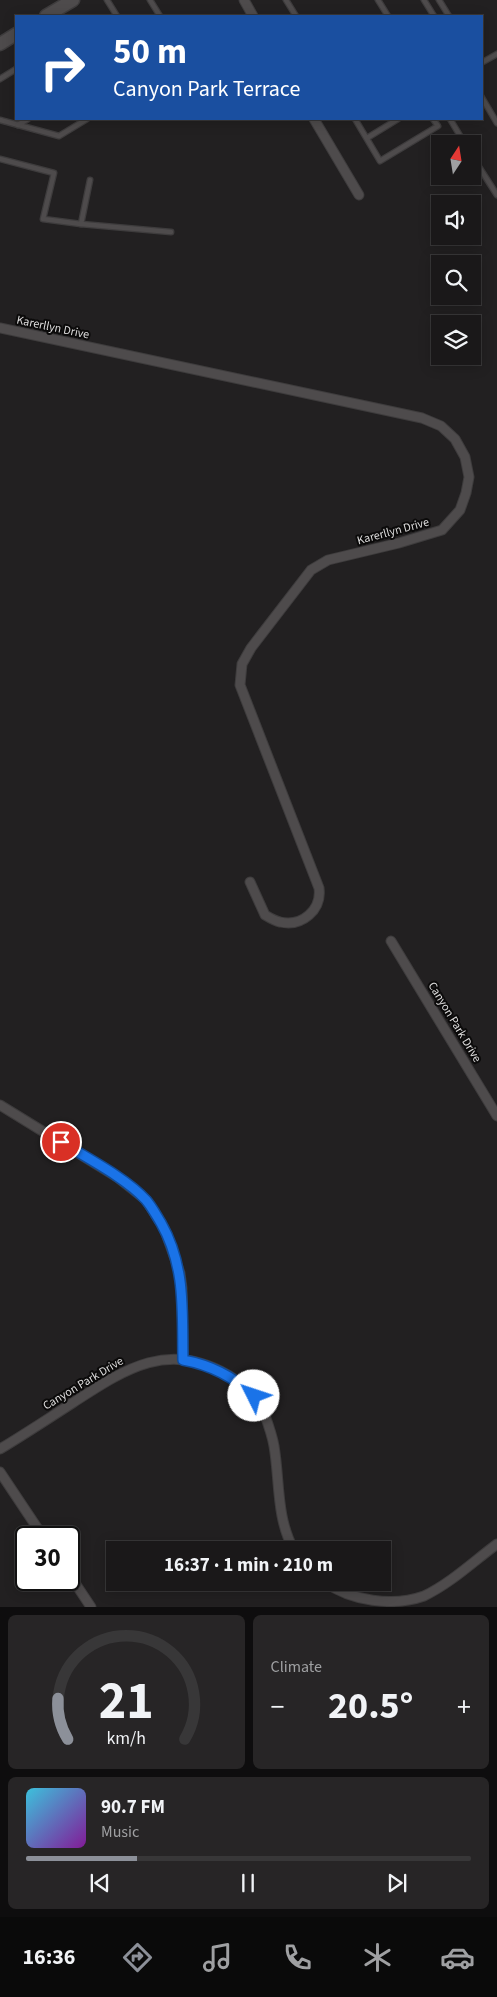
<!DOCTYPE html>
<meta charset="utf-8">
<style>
:root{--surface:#1a1819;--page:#272526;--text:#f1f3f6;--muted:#9fa0a2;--line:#383738;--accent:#8c9099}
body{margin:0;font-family:"Source Sans 3",sans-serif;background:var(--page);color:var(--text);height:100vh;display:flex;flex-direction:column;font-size:19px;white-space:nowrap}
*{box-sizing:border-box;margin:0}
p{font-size:16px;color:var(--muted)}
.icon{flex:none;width:28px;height:28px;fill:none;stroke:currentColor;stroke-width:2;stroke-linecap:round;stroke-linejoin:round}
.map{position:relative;height:1607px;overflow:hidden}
.drawer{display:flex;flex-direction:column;gap:8px;padding:8px;background:#0e0d0e;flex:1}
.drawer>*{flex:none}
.hud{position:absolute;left:15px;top:15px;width:468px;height:105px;border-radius:0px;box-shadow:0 2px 12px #0003,0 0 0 1px var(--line);background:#1a4fa0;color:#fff;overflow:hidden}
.needle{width:32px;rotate:12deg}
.fabs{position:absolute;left:431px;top:135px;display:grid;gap:10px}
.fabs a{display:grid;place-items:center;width:50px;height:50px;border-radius:0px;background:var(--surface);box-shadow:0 2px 12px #0003,0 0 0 1px var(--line);font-size:25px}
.speed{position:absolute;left:15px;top:1526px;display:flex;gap:10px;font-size:25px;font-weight:700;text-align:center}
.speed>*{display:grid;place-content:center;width:65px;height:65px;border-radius:50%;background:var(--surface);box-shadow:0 2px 12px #0003,0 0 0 1px var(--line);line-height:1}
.speed .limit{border:2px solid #111;border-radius:8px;background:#fff;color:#111}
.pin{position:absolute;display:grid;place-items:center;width:42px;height:42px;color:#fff;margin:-21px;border:2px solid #fff;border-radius:50%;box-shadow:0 1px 5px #0007}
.me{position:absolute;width:55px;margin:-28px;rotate:311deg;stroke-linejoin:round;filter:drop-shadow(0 0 4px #0008)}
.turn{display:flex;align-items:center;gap:18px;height:105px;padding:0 15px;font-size:22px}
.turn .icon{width:65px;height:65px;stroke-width:2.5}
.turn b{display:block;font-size:35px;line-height:42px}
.big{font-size:38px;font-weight:700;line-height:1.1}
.drawer .card{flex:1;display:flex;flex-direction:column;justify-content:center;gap:8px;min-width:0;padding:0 18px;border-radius:8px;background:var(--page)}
.drawer .dial{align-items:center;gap:0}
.dial svg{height:130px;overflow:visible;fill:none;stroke:var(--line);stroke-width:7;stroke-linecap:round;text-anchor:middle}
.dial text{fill:var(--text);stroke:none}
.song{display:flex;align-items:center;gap:15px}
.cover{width:60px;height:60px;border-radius:8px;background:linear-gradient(135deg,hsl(190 70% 55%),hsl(290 70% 35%))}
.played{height:5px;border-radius:2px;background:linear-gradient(90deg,var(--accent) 25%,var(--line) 25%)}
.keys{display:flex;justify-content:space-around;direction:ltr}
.heat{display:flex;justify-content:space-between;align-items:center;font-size:28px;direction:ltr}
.drawer .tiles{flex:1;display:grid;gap:8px;grid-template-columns:1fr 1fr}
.card:last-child{grid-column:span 2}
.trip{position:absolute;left:106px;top:1541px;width:285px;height:50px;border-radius:0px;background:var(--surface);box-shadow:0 2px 12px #0003,0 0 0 1px var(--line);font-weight:700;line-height:50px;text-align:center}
.tab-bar{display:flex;height:80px;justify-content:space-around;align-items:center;background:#0a0a0a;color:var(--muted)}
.tab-bar .icon{width:35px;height:35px}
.tab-bar .current{color:var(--accent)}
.tab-bar b{font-size:22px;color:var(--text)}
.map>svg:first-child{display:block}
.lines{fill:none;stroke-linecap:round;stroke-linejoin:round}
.service-casing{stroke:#3e3c3d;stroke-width:7}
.minor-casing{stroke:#3e3c3d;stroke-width:11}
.secondary-casing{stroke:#3e3c3d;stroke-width:15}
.service{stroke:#4e4b4c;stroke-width:4.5}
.minor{stroke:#4e4b4c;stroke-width:9}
.secondary{stroke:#4e4b4c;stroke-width:12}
.route-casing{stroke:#114b97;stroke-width:12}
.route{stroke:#1a73e8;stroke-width:9}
.labels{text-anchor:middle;stroke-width:4;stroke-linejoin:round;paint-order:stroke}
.street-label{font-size:12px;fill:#dedddd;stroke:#0b0a0a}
</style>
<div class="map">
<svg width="497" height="1607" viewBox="0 0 497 1607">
<rect width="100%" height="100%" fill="#222021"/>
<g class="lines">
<defs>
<g id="service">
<path d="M107 0 117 16"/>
<path d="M150 0 160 16"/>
<path d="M286 0 296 16"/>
<path d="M378 0 388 16"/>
<path d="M424 0 434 16"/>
<path d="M439 0 449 16"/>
<path d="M481 63 497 54"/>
<path d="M0 79 16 69"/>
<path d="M481 96 497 123"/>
<path d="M355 119 380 161 438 126 433 119"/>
<path d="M450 119 465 144"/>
<path d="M0 120 59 136 87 119"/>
<path d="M18 125 28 119"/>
<path d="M367 138 398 119"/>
<path d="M472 156 497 195"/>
<path d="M0 159 54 173 43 219 81 224 90 180"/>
<path d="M81 224 171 232"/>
</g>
<g id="minor">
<path d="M244 0 253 16"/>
<path d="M314 119 359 195"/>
<path d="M0 328 422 418 441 426 455 439 465 457 469 477 466 493 460 510 442 530 399 543 328 560 311 570 251 648 242 664 240 685 319 888C322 910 302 927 280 922 275 921 270 918 265 915L250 882"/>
<path d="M391 941 497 1116"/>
<path d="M0 1105 117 1177 146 1200 164 1228 180 1273 182 1288 183 1360"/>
<path d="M0 1449C25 1434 49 1418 74 1402 125 1369 168 1340 228 1375 241 1383 258 1396 263 1410 267 1421 272 1434 274 1446 280 1481 276 1518 294 1550"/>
<path d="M0 1472 44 1538"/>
<path d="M69 1574 91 1607"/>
<path d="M325 1582C351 1601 393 1607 424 1596 451 1583 474 1561 497 1544"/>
</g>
<g id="secondary">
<path d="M46 16 73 0"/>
<path d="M0 44 16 34"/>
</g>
</defs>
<use href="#service" class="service-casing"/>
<use href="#minor" class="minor-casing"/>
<use href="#secondary" class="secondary-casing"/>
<use href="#service" class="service"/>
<use href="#minor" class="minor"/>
<use href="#secondary" class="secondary"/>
</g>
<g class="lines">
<defs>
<path id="route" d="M61 1142C87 1158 126 1178 146 1200 152 1207 156 1215 161 1223 186 1267 182 1311 183 1360 211 1365 233 1376 254 1396"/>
</defs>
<use href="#route" class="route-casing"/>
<use href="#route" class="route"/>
</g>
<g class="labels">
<g class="street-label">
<text transform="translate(53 327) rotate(12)" y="4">Karerllyn Drive</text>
<text transform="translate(393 531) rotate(-15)" y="4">Karerllyn Drive</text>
<text transform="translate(455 1022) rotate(59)" y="4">Canyon Park Drive</text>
<text transform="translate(83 1383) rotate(-31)" y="4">Canyon Park Drive</text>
</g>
</g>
</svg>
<div class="fabs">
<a><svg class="needle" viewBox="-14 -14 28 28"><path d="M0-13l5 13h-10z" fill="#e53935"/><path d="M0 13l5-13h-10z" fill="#9fa0a2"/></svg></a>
<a><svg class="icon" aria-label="sound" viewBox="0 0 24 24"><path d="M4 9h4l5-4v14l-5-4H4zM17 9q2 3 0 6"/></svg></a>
<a><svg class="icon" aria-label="search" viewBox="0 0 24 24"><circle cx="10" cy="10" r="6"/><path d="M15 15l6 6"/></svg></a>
<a><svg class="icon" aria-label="layers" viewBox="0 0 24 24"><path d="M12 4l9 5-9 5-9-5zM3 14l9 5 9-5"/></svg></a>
</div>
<div class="speed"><div class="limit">30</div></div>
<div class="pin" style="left:61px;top:1142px;background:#d93025"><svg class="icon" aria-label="arrive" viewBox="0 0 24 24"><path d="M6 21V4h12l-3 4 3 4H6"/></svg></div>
<svg class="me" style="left:254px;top:1396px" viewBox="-20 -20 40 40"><circle r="19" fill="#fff"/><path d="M0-13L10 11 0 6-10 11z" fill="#1a73e8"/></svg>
<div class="trip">16:37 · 1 min · 210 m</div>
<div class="hud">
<div class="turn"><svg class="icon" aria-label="right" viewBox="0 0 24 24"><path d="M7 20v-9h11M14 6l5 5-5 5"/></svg><div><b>50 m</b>Canyon Park Terrace</div></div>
</div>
</div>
<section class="drawer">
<div class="tiles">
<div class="card dial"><svg viewBox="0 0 100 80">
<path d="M14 69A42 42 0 1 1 86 69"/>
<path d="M14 69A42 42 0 0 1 8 44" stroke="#8c9099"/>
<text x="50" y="56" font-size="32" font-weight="700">21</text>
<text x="50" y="72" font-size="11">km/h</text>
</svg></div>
<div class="card"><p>Climate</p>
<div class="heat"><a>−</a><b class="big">20.5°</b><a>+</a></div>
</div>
<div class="card">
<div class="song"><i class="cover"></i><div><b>90.7 FM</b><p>Music</p></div></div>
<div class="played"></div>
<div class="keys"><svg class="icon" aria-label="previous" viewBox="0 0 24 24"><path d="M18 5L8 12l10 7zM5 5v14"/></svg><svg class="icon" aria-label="pause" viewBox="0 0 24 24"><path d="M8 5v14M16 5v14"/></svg><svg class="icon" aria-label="next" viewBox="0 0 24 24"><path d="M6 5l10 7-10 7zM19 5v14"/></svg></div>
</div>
</div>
</section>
<nav class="tab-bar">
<b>16:36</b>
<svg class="icon current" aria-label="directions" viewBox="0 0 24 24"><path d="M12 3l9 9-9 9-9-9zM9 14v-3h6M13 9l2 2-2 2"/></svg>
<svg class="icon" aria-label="music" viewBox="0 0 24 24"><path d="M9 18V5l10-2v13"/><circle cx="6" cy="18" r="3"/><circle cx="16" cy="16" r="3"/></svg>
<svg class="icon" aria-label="phone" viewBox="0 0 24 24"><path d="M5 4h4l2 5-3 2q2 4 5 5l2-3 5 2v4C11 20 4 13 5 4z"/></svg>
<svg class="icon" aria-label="climate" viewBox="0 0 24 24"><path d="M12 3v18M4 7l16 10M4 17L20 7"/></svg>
<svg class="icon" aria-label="car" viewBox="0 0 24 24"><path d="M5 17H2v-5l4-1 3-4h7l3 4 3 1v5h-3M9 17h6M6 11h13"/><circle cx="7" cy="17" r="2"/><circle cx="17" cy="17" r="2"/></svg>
</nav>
